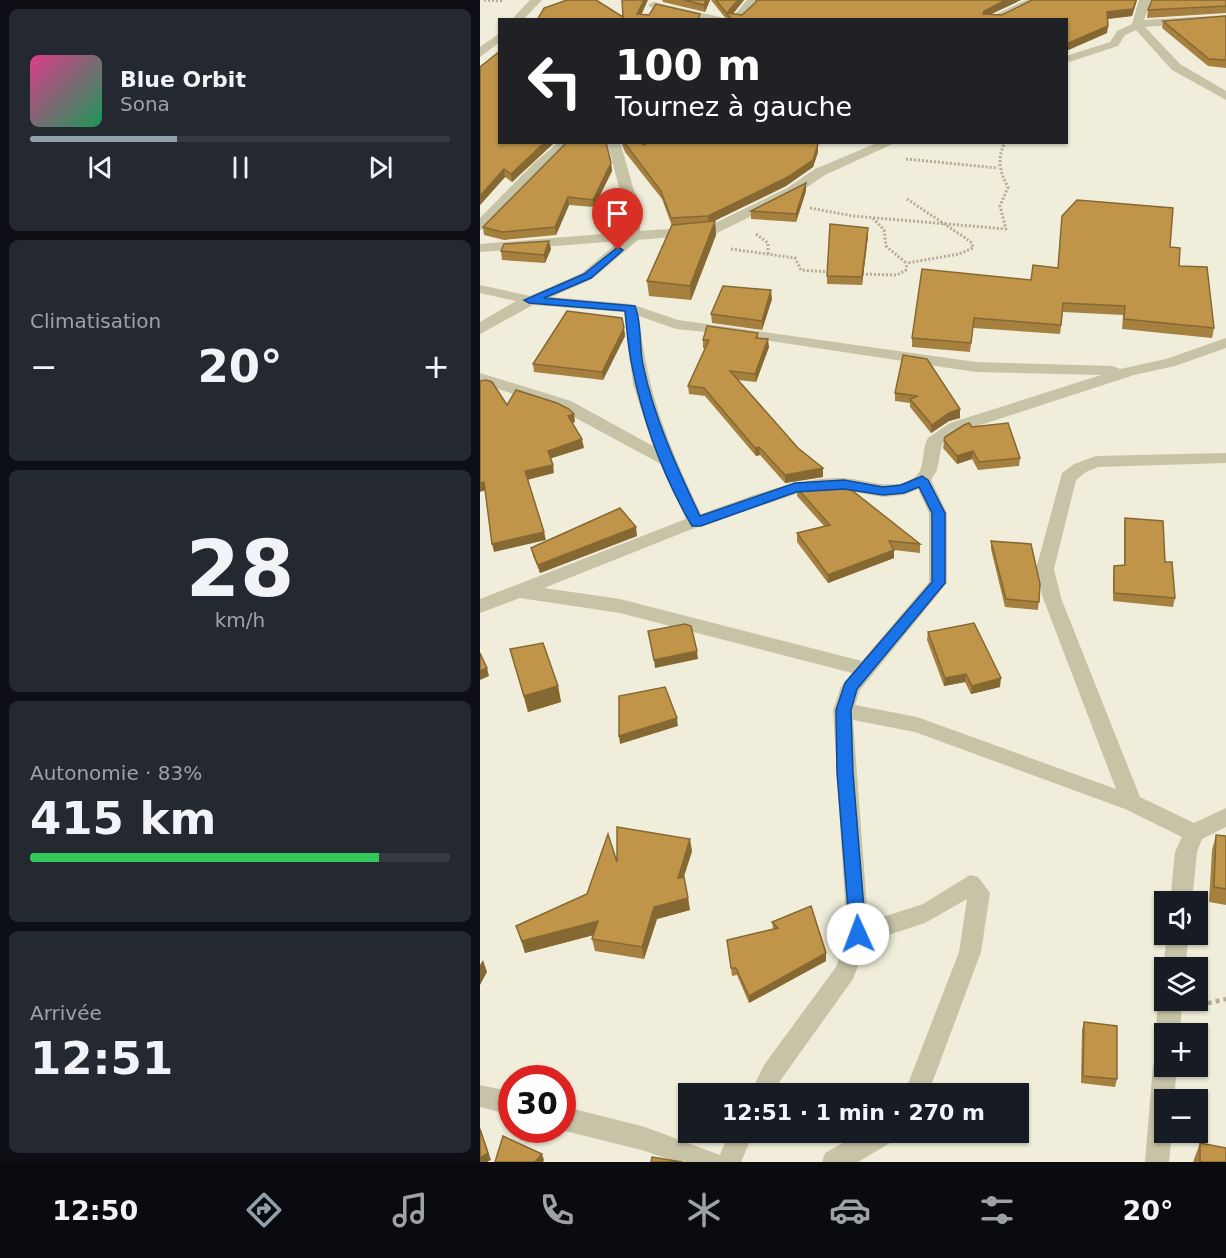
<!DOCTYPE html>
<html lang="fr">
<meta charset="utf-8">
<style>
:root{--surface:#171b24;--page:#242831;--text:#f1f3f6;--muted:#9ea1a6;--line:#363941;--accent:#92a0ad}
body{margin:0;font-family:"DejaVu Sans",sans-serif;background:var(--page);color:var(--text);height:100vh;display:flex;flex-direction:column;font-size:22px;white-space:nowrap}
*{box-sizing:border-box;margin:0}
p{font-size:20px;color:var(--muted)}
.icon{flex:none;width:33px;height:33px;fill:none;stroke:currentColor;stroke-width:2;stroke-linecap:round;stroke-linejoin:round}
.map{position:relative;flex:1;overflow:hidden}
.panel{display:flex;flex-direction:column;gap:9px;padding:9px;background:#0d0f14;width:480px}
.panel>*{flex:none}
.hud{position:absolute;left:18px;top:18px;width:570px;height:126px;border-radius:0px;box-shadow:0 2px 4px #0004;background:#202124;color:#fff;overflow:hidden}
.buttons{position:absolute;left:674px;top:891px;display:grid;gap:12px}
.buttons a{display:grid;place-items:center;width:54px;height:54px;border-radius:0px;background:var(--surface);box-shadow:0 2px 4px #0004;font-size:30px}
.speed{position:absolute;left:18px;top:1065px;display:flex;gap:12px;font-size:30px;font-weight:700;text-align:center}
.speed>*{display:grid;place-content:center;width:78px;height:78px;border-radius:50%;background:var(--surface);box-shadow:0 2px 4px #0004;line-height:1}
.speed .limit{border:9px solid #d22;background:#fff;color:#111}
.pin{position:absolute;display:grid;place-items:center;width:51px;height:51px;color:#fff;margin:-62px -26px;border-radius:50% 50% 50% 0;rotate:-45deg;box-shadow:0 0 6px #0007}
.pin .icon{rotate:45deg}
.me{position:absolute;width:66px;margin:-33px;rotate:358deg;stroke-linejoin:round;filter:drop-shadow(0 0 4px #0008)}
.turn{display:flex;align-items:center;gap:21px;height:126px;padding:0 18px;font-size:27px}
.turn .icon{width:78px;height:78px;stroke-width:2.5}
.turn b{display:block;font-size:42px;line-height:51px}
.big{font-size:45px;font-weight:700;line-height:1.1}
.panel .card{flex:1;display:flex;flex-direction:column;justify-content:center;gap:9px;min-width:0;padding:0 21px;border-radius:9px;background:var(--page)}
.panel .dial{align-items:center;gap:0}
.dial b{font-size:78px;line-height:1}
.song{display:flex;align-items:center;gap:18px}
.cover{width:72px;height:72px;border-radius:9px;background:linear-gradient(135deg,hsl(330 70% 55%),hsl(150 70% 35%))}
.played{height:6px;border-radius:3px;background:linear-gradient(90deg,var(--accent) 35%,var(--line) 35%)}
.keys{display:flex;justify-content:space-around;direction:ltr}
.heat{display:flex;justify-content:space-between;align-items:center;font-size:33px;direction:ltr}
.charge{height:9px;border-radius:4px;background:linear-gradient(90deg,#34c759 83%,var(--line) 0)}
.trip{position:absolute;left:198px;top:1083px;width:351px;height:60px;border-radius:0px;background:var(--surface);box-shadow:0 2px 4px #0004;font-weight:700;line-height:60px;text-align:center}
.tabs{display:flex;height:96px;justify-content:space-around;align-items:center;background:#090b0e;color:var(--muted)}
.tabs .icon{width:42px;height:42px}
.tabs .current{color:var(--accent)}
.tabs b{font-size:27px;color:var(--text)}
main{display:flex;flex:1;min-height:0}
.map>svg:first-child{display:block}
.lines{fill:none;stroke-linecap:round;stroke-linejoin:round}
.path-far1{stroke:#b3ad91;stroke-width:3;stroke-dasharray:2 2;stroke-linecap:butt}
.path{stroke:#b3ad91;stroke-width:4.5;stroke-dasharray:4 4;stroke-linecap:butt}
.street{fill:#c7c3a7;fill-rule:evenodd}
.wall{fill:#a5803f}
.shaded-wall{fill:#866833}
.building{fill:#c09549;stroke:#866833;stroke-width:1.5}
.route{fill:#1a73e8;stroke:#114b97;stroke-width:1.5}
</style>
<main>
<section class="panel">
<div class="card">
<div class="song"><i class="cover"></i><div><b>Blue Orbit</b><p>Sona</p></div></div>
<div class="played"></div>
<div class="keys"><svg class="icon" aria-label="previous" viewBox="0 0 24 24"><path d="M18 5L8 12l10 7zM5 5v14"/></svg><svg class="icon" aria-label="pause" viewBox="0 0 24 24"><path d="M8 5v14M16 5v14"/></svg><svg class="icon" aria-label="next" viewBox="0 0 24 24"><path d="M6 5l10 7-10 7zM19 5v14"/></svg></div>
</div>
<div class="card"><p>Climatisation</p>
<div class="heat"><a>−</a><b class="big">20°</b><a>+</a></div>
</div>
<div class="card dial"><b>28</b><p>km/h</p></div>
<div class="card"><p>Autonomie · 83%</p><b class="big">415 km</b><div class="charge"></div></div>
<div class="card"><p>Arrivée</p><b class="big">12:51</b></div>
</section>
<div class="map">
<svg width="746" height="1162" viewBox="0 0 746 1162">
<rect width="100%" height="100%" fill="#f0eeda"/>
<g class="lines">
<g class="path-far1">
<path d="M4 0 22 1"/>
<path d="M426 159 518 168"/>
<path d="M427 199 484 237 492 243 493 248 479 254 427 263"/>
<path d="M330 208 373 216 526 229 520 206 528 187C519 170 517 160 525 142"/>
<path d="M393 218 404 230 406 246 426 263"/>
<path d="M276 234 288 243V255"/>
<path d="M251 249 315 258 321 270 350 272"/>
<path d="M378 274 417 275 426 270 427 263"/>
</g>
<path class="path" d="M720 1005 746 999"/>
<g class="street">
<path d="M50 0H62L43 20H31Z"/>
<path d="M267 0H279L274 8 262 20H250Z"/>
<path d="M546 0H562L520 20H504Z"/>
<path d="M659 0H671L664 20 746 15V21L665 27 700 64 746 91V100L692 70 656 30 645 35 638 46 586 63V56L630 42 637 31 652 24Z"/>
<path d="M174 2 244 18 245 20H223L170 7 168 5Z"/>
<path d="M20 33V42L0 57V47Z"/>
<path d="M79 142H93L65 168 5 229 0 230V218L55 162Z"/>
<path d="M127 142H140L154 191 160 201V231L229 226 307 188 335 169 399 142H417L345 175 317 194 237 233 158 240 112 279 72 297 151 304 198 320 496 362 633 366 640 369 686 359 746 338V348L695 366 654 375 482 431 462 444 457 470 451 480 467 513V583L380 690 375 705 437 717 636 789 563 598 556 569 582 473 594 464 616 456 746 453V463L618 467 606 472 596 480 574 569 581 598 660 797 714 823 746 808V827L722 839 717 852 712 902H690L695 852 702 837 645 809 435 732 373 720 388 922 443 904 490 875 498 877 510 893 501 952 448 1094H424L479 952 487 899 445 923 387 942 373 979 300 1081 294 1094H270L284 1065 356 967 367 934 353 710 361 687 372 673 140 613 40 598 0 613V599L206 519 181 464 79 409 0 383V373L91 401 173 446 153 384 144 312 53 305 0 334V322L36 301 0 293V285L50 296 102 273 139 241 0 252V244L146 232V201L140 191ZM159 316 196 329 237 333 496 372 621 375 470 423 448 438C441 449 446 468 435 477 413 493 388 479 363 478 314 477 267 498 221 514 188 444 167 394 159 316ZM438 489 449 513V582L382 661 140 599 64 588 207 531 316 494 364 490 403 497 424 495Z"/>
<path d="M687 934H709L705 968H684V971L683 968Z"/>
<path d="M684 992V1000H702L700 1034H684V1043L680 1042C674 1029 676 1004 684 992Z"/>
<path d="M684 1055V1066H697L694 1100H684V1132H692L689 1162H665L673 1066 677 1058Z"/>
<path d="M0 1085 32 1092V1115L0 1107Z"/>
<path d="M82 1106 165 1127 240 1155 249 1132H274L261 1162H196L165 1151 81 1130Z"/>
<path d="M382 1132H418L415 1140 378 1162H342L345 1153Z"/>
</g>
</g>
<g class="wall">
<path d="M182 0H230L225 12 183 2Z"/>
<path d="M231 0H264L253 14 262 15 541 0 511 14 522 15 552 0H657L652 16 628 19 627 33 586 51V20H247Z"/>
<path d="M746 0V13L667 18 668 10Z"/>
<path d="M746 16V68L728 66 682 28 683 21Z"/>
<path d="M20 142H75L32 182 25 177 0 205Z"/>
<path d="M141 142 338 144V152L333 167 306 186 234 221H235L236 235 211 300 169 296 167 281 192 226 182 199 145 152Z"/>
<path d="M131 163 132 171 114 207 89 205 76 235 24 240 4 235 3 227Z"/>
<path d="M326 191 316 222 271 219V211Z"/>
<path d="M388 228V236L382 285 347 284V276Z"/>
<path d="M690 247 734 328 732 338 642 329 643 315 583 312 580 334 493 328 490 352 432 347V338L577 268Z"/>
<path d="M71 249 65 263 22 260 21 251Z"/>
<path d="M292 299 282 330 232 323 231 314Z"/>
<path d="M142 318 145 336 123 380 54 372 53 364Z"/>
<path d="M278 333V338L289 347 276 382 258 380 318 448 343 468V477L305 483 280 455 276 456 225 396 209 394 208 386 225 348H223V340Z"/>
<path d="M423 355 480 418 469 421 451 433 430 407V403L415 401V393Z"/>
<path d="M492 427 540 458 539 466 498 470 492 459 477 464 463 448 465 437Z"/>
<path d="M317 488 440 544V553L414 550V558L348 583 317 542V533L344 526 317 496Z"/>
<path d="M645 518 685 562 695 598 693 607 633 601V574L634 566 644 565V526Z"/>
<path d="M157 536 60 573 53 556 51 548Z"/>
<path d="M511 541 560 584 558 610 525 607 511 549Z"/>
<path d="M448 632 520 687 491 694 485 682 464 686 447 640Z"/>
<path d="M30 649 78 686 81 702 48 712Z"/>
<path d="M736 835 746 836V905L729 902 732 850Z"/>
<path d="M212 851 204 877 210 910 177 919 164 959 115 951 112 939 114 935 45 953 36 926 107 894 137 862Z"/>
<path d="M292 922 346 953V961L269 1003 257 975 252 976 247 940 293 929Z"/>
<path d="M604 1022 637 1079 635 1087 601 1083 602 1029Z"/>
<path d="M720 1143 746 1162H713Z"/>
</g>
<g class="shaded-wall">
<path d="M164 0H168L159 20 157 14Z"/>
<path d="M226 0H230L225 12 224 5Z"/>
<path d="M258 0H264L250 17 247 13Z"/>
<path d="M526 0H541L503 18 502 20 504 11Z"/>
<path d="M656 0H657L652 16 626 19 627 12Z"/>
<path d="M628 26 627 33 586 51V44Z"/>
<path d="M65 142H75L32 182 31 174Z"/>
<path d="M338 144V152L333 167 306 186 228 224V216Z"/>
<path d="M131 163 132 171 114 207 113 200Z"/>
<path d="M24 169 25 177 0 205V196Z"/>
<path d="M326 183V191L316 222V214Z"/>
<path d="M88 197 89 205 76 235 75 227Z"/>
<path d="M235 221 236 235 211 300 210 286Z"/>
<path d="M388 228V236L382 285V277Z"/>
<path d="M69 241 71 249 65 263 64 255Z"/>
<path d="M291 290 292 299 282 330V321Z"/>
<path d="M144 328 145 336 123 380 122 372Z"/>
<path d="M288 339 289 347 276 382 275 374Z"/>
<path d="M480 409V418L469 421 451 433 452 425 469 413Z"/>
<path d="M94 414 95 422 89 425 88 416Z"/>
<path d="M102 439 104 448 69 459 68 451Z"/>
<path d="M279 447 280 455 276 456 275 448Z"/>
<path d="M493 451 492 459 477 464V456Z"/>
<path d="M73 465 74 473 47 480 45 471Z"/>
<path d="M343 468V477L305 483V475Z"/>
<path d="M4 482 6 490 0 492V483Z"/>
<path d="M156 527 157 536 60 573 58 565Z"/>
<path d="M64 532 66 540 14 552 12 544Z"/>
<path d="M414 550V558L348 583V575Z"/>
<path d="M217 651 218 659 175 668 174 660Z"/>
<path d="M7 668 9 676 0 680V671Z"/>
<path d="M486 674 485 682 464 686 465 678Z"/>
<path d="M521 678 520 687 491 694 492 686Z"/>
<path d="M78 686 81 702 48 712 44 696Z"/>
<path d="M197 718 198 726 140 744 139 736Z"/>
<path d="M210 839 212 851 199 890 198 878Z"/>
<path d="M208 898 210 910 177 919 164 959 162 947 174 907Z"/>
<path d="M118 921 121 933 45 953 42 941Z"/>
<path d="M346 953V961L269 1003V996Z"/>
<path d="M3 960 7 972 0 985V965Z"/>
<path d="M0 1128 11 1160 7 1162H0Z"/>
<path d="M62 1154 64 1160 63 1162H55Z"/>
</g>
<g class="building">
<path d="M87 0H116L143 17 142 0H164L157 14 169 15 176 4 220 14 218 20H57L64 8Z"/>
<path d="M204 0H226L224 5Z"/>
<path d="M236 0H258L247 13 262 15 276 2V0H526L504 11 503 14 522 15 552 0H656L653 9 627 12 628 26 586 44V20H252Z"/>
<path d="M672 0H746V6L668 10Z"/>
<path d="M746 16V60L729 59 683 21Z"/>
<path d="M20 51V142H65L31 174 24 169 0 196V67Z"/>
<path d="M87 142H126L131 163 113 200 88 197 75 227 22 232 3 227Z"/>
<path d="M144 142H164L163 145 170 142H337L338 144 333 160 306 178 228 216 191 218 181 191Z"/>
<path d="M326 183 316 214 271 211Z"/>
<path d="M597 200 693 208 690 247 700 248 699 266 727 267 734 328 644 319 645 306 583 303 581 325 494 318 491 343 432 338 442 269 551 280 553 265 578 268 582 216Z"/>
<path d="M235 221 210 286 167 281 192 225Z"/>
<path d="M350 224 388 228 382 277 347 276Z"/>
<path d="M69 241 64 255 21 251 24 244Z"/>
<path d="M243 286 291 290 282 321 231 314Z"/>
<path d="M87 311 142 318 144 328 122 372 53 364Z"/>
<path d="M227 326 278 333 276 338 288 339 275 374 250 371 318 448 343 468 305 475 279 447 275 448 224 388 208 386 229 340H223Z"/>
<path d="M423 355 447 359 480 409 469 413 452 425 430 399 438 396 415 393Z"/>
<path d="M6 380 12 382 27 405 36 390 77 403 89 409 94 414 88 416 102 439 68 451 73 465 45 471 64 532 12 544 4 482 0 483V381Z"/>
<path d="M489 423 492 427 528 423 540 458 499 462 493 451 477 456 464 440 465 437 484 425Z"/>
<path d="M354 485 369 488 440 544 409 541 414 550 348 575 317 533 350 525 317 488Z"/>
<path d="M140 508 156 527 58 565 51 548Z"/>
<path d="M645 518 683 521 685 562H692L695 598 634 593V566L645 565Z"/>
<path d="M511 541 551 544 560 584 559 602 526 599Z"/>
<path d="M494 623 521 678 492 686 486 674 465 678 448 632Z"/>
<path d="M205 624 211 626 217 651 174 660 168 631Z"/>
<path d="M63 643 78 686 44 696 30 649Z"/>
<path d="M0 653 7 668 0 671Z"/>
<path d="M185 687 197 718 139 736V696Z"/>
<path d="M137 827 210 839 198 878 204 877 208 898 174 907 162 947 112 939 118 921 42 941 36 926 107 894 128 834 137 862Z"/>
<path d="M736 835 746 836V889L734 887Z"/>
<path d="M331 906 346 953 269 996 256 968H251L247 940 298 928 292 922Z"/>
<path d="M604 1022 637 1026V1079L603 1076Z"/>
<path d="M0 1129 8 1153 0 1158Z"/>
<path d="M23 1136 62 1154 55 1162H15Z"/>
<path d="M720 1143 746 1148V1162H720Z"/>
<path d="M172 1157 202 1162H171Z"/>
</g>
<path class="route" d="M138 247 143 250 141 252 111 278 64 298 155 306C162 323 159 347 163 365 174 418 197 468 220 516L315 483 364 480 403 487 421 485 442 476 448 480 465 513V583L377 689 371 710 373 773 386 934 384 939 378 942 372 939 370 934 357 773 356 710 365 683 452 582V513L439 487 424 493 403 495 364 489 316 492 221 526H212C184 478 163 421 152 366 148 349 147 329 145 311L49 303 44 300 104 274Z"/>
</svg>
<div class="buttons">
<a><svg class="icon" aria-label="sound" viewBox="0 0 24 24"><path d="M4 9h4l5-4v14l-5-4H4zM17 9q2 3 0 6"/></svg></a>
<a><svg class="icon" aria-label="layers" viewBox="0 0 24 24"><path d="M12 4l9 5-9 5-9-5zM3 14l9 5 9-5"/></svg></a>
<a>+</a>
<a>−</a>
</div>
<div class="speed"><div class="limit">30</div></div>
<div class="pin" style="left:138px;top:250px;background:#d93025"><svg class="icon" aria-label="arrive" viewBox="0 0 24 24"><path d="M6 21V4h12l-3 4 3 4H6"/></svg></div>
<svg class="me" style="left:378px;top:934px" viewBox="-20 -20 40 40"><circle r="19" fill="#fff"/><path d="M0-13L10 11 0 6-10 11z" fill="#1a73e8"/></svg>
<div class="trip">12:51 · 1 min · 270 m</div>
<div class="hud">
<div class="turn"><svg class="icon" aria-label="left" viewBox="0 0 24 24"><path d="M17 20v-9H6M10 6l-5 5 5 5"/></svg><div><b>100 m</b>Tournez à gauche</div></div>
</div>
</div>
</main>
<nav class="tabs">
<b>12:50</b>
<svg class="icon current" aria-label="directions" viewBox="0 0 24 24"><path d="M12 3l9 9-9 9-9-9zM9 14v-3h6M13 9l2 2-2 2"/></svg>
<svg class="icon" aria-label="music" viewBox="0 0 24 24"><path d="M9 18V5l10-2v13"/><circle cx="6" cy="18" r="3"/><circle cx="16" cy="16" r="3"/></svg>
<svg class="icon" aria-label="phone" viewBox="0 0 24 24"><path d="M5 4h4l2 5-3 2q2 4 5 5l2-3 5 2v4C11 20 4 13 5 4z"/></svg>
<svg class="icon" aria-label="climate" viewBox="0 0 24 24"><path d="M12 3v18M4 7l16 10M4 17L20 7"/></svg>
<svg class="icon" aria-label="car" viewBox="0 0 24 24"><path d="M5 17H2v-5l4-1 3-4h7l3 4 3 1v5h-3M9 17h6M6 11h13"/><circle cx="7" cy="17" r="2"/><circle cx="17" cy="17" r="2"/></svg>
<svg class="icon" aria-label="filters" viewBox="0 0 24 24"><path d="M4 7h16M4 17h16"/><circle cx="9" cy="7" r="2"/><circle cx="15" cy="17" r="2"/></svg>
<b>20°</b>
</nav>
